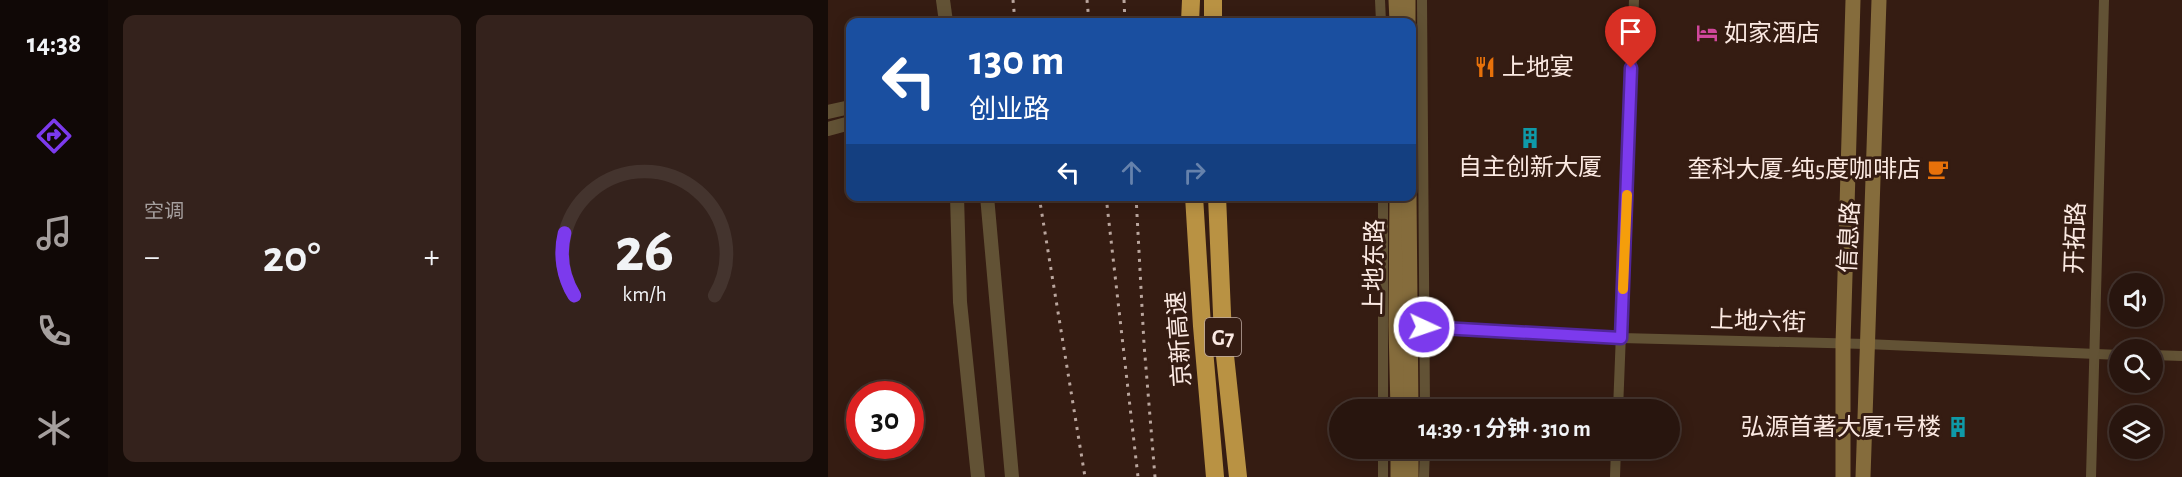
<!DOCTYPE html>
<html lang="zh">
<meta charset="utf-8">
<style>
:root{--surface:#28150e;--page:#34221c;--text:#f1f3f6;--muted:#a59f9e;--line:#44342e;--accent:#7c3aed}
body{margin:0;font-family:"Alegreya Sans","Noto Sans SC",sans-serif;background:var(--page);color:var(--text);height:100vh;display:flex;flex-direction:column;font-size:22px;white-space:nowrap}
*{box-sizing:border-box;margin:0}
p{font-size:20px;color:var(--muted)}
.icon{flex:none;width:33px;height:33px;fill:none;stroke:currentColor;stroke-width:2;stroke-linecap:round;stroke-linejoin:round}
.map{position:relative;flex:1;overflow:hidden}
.sheet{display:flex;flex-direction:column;gap:15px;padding:15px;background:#160c08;width:720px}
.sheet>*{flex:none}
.top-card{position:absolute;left:18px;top:18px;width:570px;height:183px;border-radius:12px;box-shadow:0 3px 15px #0003,0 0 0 2px var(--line);background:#1a4fa0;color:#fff;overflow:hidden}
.controls{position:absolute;left:1281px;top:273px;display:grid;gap:12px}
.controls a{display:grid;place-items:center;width:54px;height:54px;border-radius:50%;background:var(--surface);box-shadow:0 3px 15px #0003,0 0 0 2px var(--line);font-size:30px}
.speed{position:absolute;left:18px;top:381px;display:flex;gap:12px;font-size:30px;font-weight:700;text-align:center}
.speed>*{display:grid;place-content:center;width:78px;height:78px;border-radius:50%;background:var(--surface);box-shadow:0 3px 15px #0003,0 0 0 2px var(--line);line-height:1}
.speed .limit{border:9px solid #d22;background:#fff;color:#111}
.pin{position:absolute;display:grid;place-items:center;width:51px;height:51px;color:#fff;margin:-62px -26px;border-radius:50% 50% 50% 0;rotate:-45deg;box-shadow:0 0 6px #0007}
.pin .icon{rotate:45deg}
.me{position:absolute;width:66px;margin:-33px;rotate:93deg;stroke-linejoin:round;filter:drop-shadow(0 0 4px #0008)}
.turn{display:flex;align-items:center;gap:21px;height:126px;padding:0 24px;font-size:27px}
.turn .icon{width:78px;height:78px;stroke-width:2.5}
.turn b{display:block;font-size:42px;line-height:51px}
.lanes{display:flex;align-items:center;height:57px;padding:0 24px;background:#0003;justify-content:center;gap:30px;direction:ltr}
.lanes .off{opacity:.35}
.big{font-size:45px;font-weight:700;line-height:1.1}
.sheet .card{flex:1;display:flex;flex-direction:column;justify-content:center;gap:9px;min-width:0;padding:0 21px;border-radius:12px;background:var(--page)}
.sheet .dial{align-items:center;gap:0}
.dial svg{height:156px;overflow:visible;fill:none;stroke:var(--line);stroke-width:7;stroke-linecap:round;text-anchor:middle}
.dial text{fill:var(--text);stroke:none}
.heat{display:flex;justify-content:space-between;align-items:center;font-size:33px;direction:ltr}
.sheet .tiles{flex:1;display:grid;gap:15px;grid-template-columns:repeat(2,1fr)}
.trip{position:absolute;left:501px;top:399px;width:351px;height:60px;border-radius:30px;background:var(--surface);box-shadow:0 3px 15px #0003,0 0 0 2px var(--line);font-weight:700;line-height:60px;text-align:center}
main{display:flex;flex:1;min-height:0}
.menu{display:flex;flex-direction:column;width:108px;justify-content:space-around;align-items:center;background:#100806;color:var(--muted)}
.menu .icon{width:42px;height:42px}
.menu .current{color:var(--accent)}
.menu b{font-size:27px;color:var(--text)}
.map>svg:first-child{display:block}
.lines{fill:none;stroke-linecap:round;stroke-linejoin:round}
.minor{stroke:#625235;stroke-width:10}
.tertiary{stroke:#625235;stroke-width:14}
.secondary{stroke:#856c3c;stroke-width:15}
.motorway{stroke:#b99243;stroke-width:18}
.rail{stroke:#baa69e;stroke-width:3;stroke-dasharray:3 6;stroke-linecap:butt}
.route-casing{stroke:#51269a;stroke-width:15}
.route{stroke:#7c3aed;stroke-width:10}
.slow{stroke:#f59e0b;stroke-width:10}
.labels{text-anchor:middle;stroke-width:6;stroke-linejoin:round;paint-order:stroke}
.shield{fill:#351c12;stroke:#c0aca4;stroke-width:1.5}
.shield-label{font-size:22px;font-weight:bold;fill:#fbe9e2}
.poi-label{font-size:24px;fill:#fbe9e2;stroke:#351c12;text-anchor:start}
.street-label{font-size:24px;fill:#fbe9e2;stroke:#351c12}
</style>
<main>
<nav class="menu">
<b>14:38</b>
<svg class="icon current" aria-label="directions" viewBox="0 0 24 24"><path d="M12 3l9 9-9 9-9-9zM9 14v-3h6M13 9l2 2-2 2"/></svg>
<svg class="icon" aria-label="music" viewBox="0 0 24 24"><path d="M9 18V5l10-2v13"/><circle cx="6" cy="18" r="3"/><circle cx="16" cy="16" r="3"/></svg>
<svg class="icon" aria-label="phone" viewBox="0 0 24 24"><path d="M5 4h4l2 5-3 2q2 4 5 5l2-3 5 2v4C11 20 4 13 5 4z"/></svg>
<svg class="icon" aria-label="climate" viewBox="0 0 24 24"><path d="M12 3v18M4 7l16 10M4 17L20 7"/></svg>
</nav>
<section class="sheet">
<div class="tiles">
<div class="card"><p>空调</p>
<div class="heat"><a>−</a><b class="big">20°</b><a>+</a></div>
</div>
<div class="card dial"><svg viewBox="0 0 100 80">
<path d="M14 69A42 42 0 1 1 86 69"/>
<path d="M14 69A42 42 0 0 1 9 37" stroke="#7c3aed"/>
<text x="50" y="56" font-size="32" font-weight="700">26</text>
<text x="50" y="72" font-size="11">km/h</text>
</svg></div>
</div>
</section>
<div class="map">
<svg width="1354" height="477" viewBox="0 0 1354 477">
<rect width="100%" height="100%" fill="#351c12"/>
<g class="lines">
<g class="minor">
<path d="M552 0 553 22"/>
<path d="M594 0 597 410"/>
<path d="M555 196V410"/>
<path d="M575 326 793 338 1038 344 1292 355"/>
<path d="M1324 355 1354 356"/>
<path d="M790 410 806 0"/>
<path d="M555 477V448"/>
<path d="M596 477 597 448"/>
<path d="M787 477 788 448"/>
<path d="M1263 477 1276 0"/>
</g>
<g class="tertiary">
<path d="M115 0 118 22"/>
<path d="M0 112 22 107"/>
<path d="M0 129 22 123"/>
<path d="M129 196 132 302 150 477"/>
<path d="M159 196 184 477"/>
</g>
<g class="secondary">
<path d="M568 0 569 22"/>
<path d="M580 0V22"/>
<path d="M569 196 568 326 570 410"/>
<path d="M581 196 583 410"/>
<path d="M570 448V477"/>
<path d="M583 448V477"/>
<path d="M1015 477V344L1025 0"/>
<path d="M1035 477C1039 318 1045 159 1051 0"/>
</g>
<g class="motorway">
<path d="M385 0V22"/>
<path d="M362 22 363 0"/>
<path d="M366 196 374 326 387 477"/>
<path d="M389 196 395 337 410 477"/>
</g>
<g class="rail">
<path d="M185 0 187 22"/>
<path d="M259 0 261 22"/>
<path d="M296 0 297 22"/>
<path d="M211 196 257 477"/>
<path d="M278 196 310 477"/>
<path d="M308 196 316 344 327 477"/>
</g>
</g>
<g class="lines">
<defs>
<path id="route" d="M596 327 793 338 803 68"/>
</defs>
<use href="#route" class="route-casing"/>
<use href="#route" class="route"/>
<path class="slow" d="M795 289 799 195"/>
</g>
<defs>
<symbol id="hotel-bare" viewBox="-9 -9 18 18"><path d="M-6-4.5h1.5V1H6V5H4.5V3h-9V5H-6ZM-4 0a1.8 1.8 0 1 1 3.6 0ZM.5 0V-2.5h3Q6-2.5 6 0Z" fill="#d1479c" stroke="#351c12" stroke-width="2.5" paint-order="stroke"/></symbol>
<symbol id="restaurant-bare" viewBox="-9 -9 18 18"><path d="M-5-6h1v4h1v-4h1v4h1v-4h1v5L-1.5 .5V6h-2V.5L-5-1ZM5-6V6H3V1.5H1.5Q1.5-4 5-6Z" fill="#e8710a" stroke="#351c12" stroke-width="2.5" paint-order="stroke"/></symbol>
<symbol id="building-bare" viewBox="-9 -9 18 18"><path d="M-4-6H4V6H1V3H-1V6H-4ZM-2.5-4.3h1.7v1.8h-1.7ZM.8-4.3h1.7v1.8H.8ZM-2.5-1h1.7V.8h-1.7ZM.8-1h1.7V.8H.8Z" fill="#0f9aa8" stroke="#351c12" stroke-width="2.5" paint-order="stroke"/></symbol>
<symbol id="cafe-bare" viewBox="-9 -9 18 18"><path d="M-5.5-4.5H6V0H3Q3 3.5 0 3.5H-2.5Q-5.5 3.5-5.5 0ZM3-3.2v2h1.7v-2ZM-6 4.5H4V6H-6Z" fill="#e8710a" stroke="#351c12" stroke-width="2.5" paint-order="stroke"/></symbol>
</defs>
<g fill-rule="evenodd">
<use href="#hotel-bare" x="864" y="18" width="30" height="30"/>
<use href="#restaurant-bare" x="642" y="52" width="30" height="30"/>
<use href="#building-bare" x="687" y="123" width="30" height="30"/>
<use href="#cafe-bare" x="1095" y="154" width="30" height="30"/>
<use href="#building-bare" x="1115" y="412" width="30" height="30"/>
</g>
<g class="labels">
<rect class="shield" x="377" y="318" width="36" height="38" rx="4.5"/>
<g class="shield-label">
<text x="395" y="345">G7</text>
</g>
<g class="poi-label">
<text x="896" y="41">如家酒店</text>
<text x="674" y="75">上地宴</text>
<text x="702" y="175" text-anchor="middle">自主创新大厦</text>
<text x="1093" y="177" text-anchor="end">奎科大厦-纯5度咖啡店</text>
<text x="1113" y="435" text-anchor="end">弘源首著大厦1号楼</text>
</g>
<g class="street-label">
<text transform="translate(1021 237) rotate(-87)" y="8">信息路</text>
<text transform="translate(1247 238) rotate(-88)" y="8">开拓路</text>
<text transform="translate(546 267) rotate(-89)" y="8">上地东路</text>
<text transform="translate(930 321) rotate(2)" y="8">上地六街</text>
<text transform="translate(351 339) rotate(-94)" y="8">京新高速</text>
</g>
</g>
</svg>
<div class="controls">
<a><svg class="icon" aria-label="sound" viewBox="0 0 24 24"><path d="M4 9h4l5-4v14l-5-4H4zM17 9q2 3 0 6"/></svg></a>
<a><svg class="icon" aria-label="search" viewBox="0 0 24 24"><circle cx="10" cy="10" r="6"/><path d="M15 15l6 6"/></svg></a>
<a><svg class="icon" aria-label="layers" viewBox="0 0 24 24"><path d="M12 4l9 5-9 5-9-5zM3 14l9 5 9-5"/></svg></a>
</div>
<div class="speed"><div class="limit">30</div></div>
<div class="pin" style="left:803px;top:68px;background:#d93025"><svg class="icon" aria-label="arrive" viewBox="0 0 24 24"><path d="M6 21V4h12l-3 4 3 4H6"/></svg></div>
<svg class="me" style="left:596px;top:327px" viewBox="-20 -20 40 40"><circle r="17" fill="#7c3aed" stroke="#fff" stroke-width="3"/><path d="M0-11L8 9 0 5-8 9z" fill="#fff"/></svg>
<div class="trip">14:39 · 1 分钟 · 310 m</div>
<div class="top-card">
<div class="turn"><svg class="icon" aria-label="left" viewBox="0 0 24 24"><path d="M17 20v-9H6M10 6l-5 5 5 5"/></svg><div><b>130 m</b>创业路</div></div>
<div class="lanes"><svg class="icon" aria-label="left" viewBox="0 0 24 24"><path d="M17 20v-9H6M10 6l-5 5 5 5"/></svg><svg class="icon off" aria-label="ahead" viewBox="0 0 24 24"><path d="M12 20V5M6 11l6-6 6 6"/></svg><svg class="icon off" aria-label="right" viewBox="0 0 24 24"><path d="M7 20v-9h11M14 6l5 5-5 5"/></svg></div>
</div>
</div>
</main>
